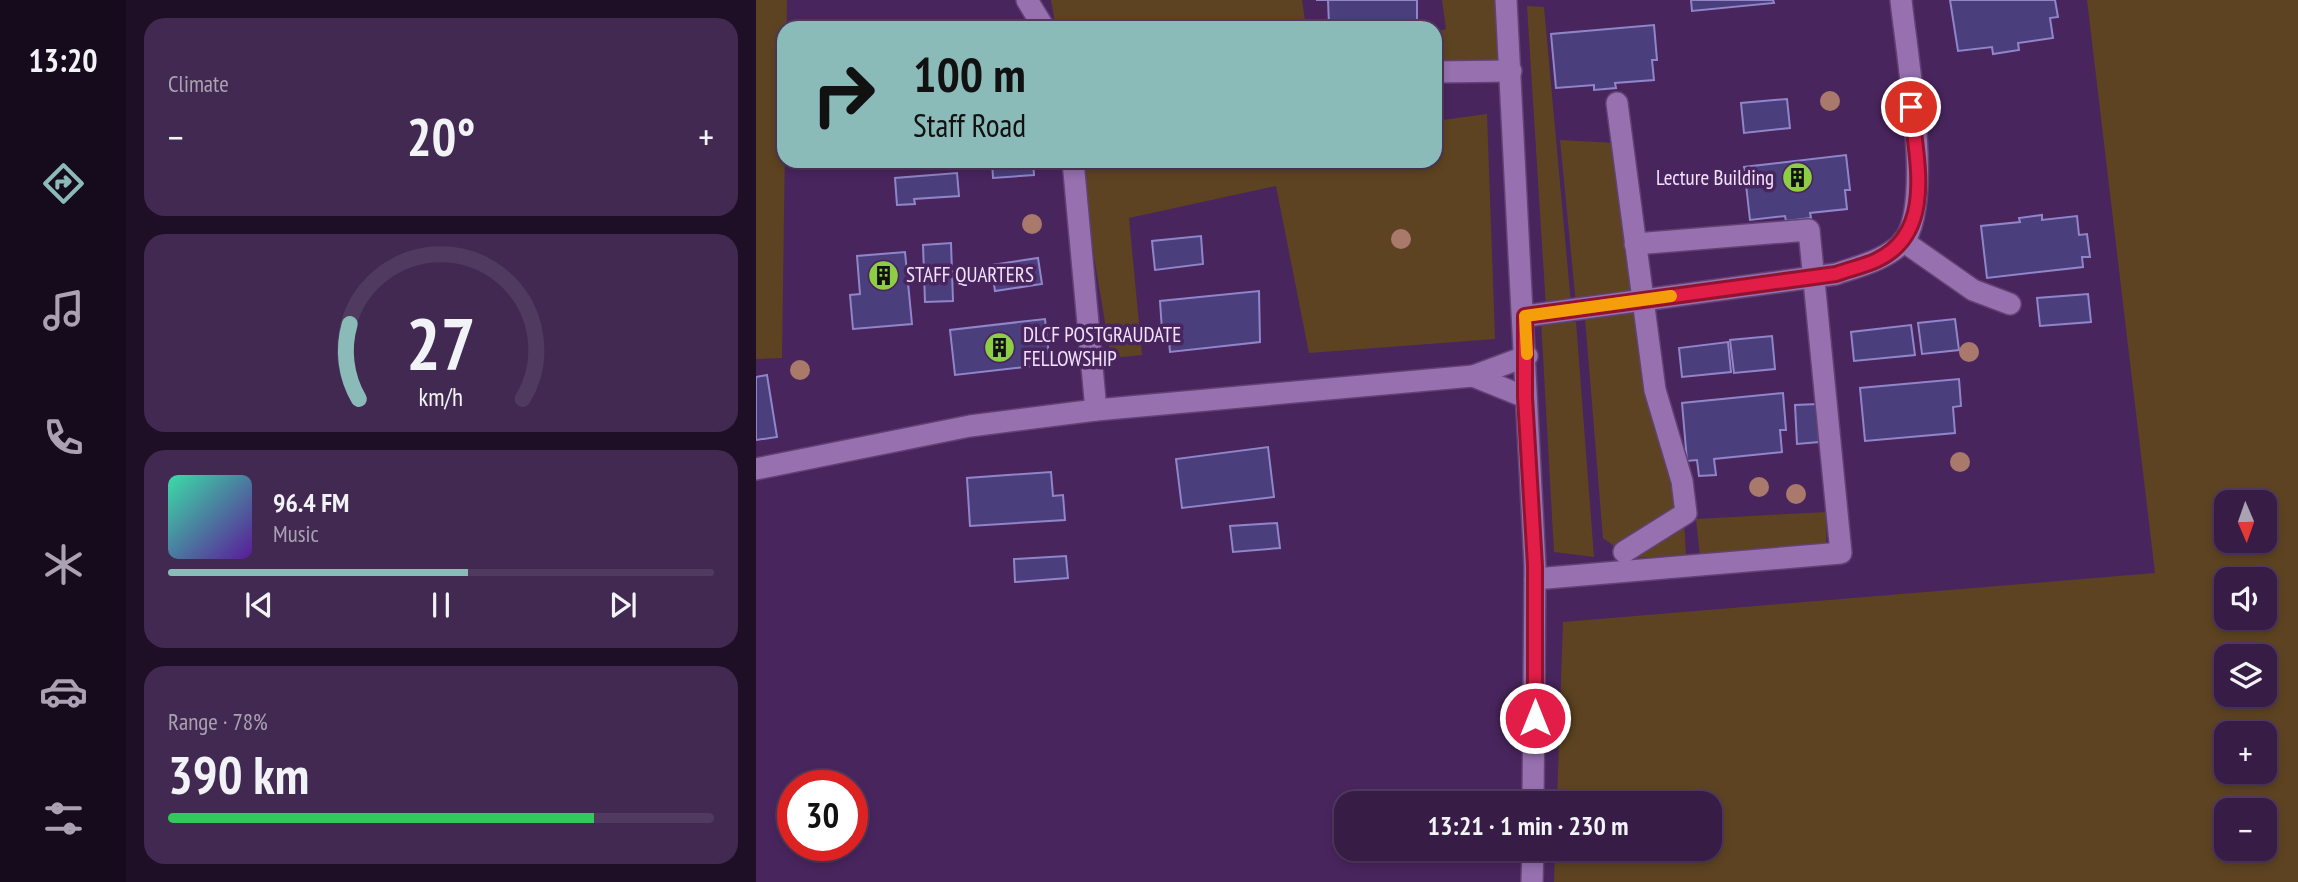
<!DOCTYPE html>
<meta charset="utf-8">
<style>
:root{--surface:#371c46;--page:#422951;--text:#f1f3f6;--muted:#aaa1b3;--line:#513a5f;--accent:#8bbbb9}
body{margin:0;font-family:"PT Sans Narrow",sans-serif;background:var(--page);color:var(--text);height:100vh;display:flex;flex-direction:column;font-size:26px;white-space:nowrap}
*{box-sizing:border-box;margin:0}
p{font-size:23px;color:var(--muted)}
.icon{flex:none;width:38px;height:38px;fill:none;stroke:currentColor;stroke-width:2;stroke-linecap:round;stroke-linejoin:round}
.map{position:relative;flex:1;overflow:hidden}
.sheet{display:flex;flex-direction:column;gap:18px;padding:18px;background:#1e0f26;width:630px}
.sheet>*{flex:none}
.banner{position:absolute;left:21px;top:21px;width:665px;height:147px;border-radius:21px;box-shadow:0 4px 10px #0003,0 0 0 2px var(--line);background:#8bbbb9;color:#111;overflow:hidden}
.needle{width:46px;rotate:178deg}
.controls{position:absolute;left:1458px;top:490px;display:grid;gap:14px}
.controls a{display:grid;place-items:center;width:63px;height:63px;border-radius:14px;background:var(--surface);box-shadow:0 4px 10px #0003,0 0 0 2px var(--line);font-size:35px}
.speed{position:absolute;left:21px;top:770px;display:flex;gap:14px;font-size:35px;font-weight:700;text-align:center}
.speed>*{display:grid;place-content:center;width:91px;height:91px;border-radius:50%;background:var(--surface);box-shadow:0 4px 10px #0003,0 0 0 2px var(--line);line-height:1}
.speed .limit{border:10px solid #d22;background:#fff;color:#111}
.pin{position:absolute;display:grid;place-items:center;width:60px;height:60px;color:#fff;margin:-30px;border:4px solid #fff;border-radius:50%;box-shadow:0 2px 7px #0007}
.me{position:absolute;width:77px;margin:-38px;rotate:0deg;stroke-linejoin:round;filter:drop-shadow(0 0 5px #0008)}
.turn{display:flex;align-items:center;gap:24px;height:147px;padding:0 21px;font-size:32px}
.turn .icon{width:91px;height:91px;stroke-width:2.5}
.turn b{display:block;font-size:49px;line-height:60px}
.big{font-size:52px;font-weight:700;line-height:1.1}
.sheet .widget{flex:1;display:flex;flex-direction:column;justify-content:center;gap:10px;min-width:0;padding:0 24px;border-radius:21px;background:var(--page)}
.sheet .dial{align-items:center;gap:0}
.dial svg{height:182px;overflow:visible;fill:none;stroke:var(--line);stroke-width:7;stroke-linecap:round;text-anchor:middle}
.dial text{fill:var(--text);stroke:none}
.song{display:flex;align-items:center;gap:21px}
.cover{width:84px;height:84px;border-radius:10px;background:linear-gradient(135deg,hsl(160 70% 55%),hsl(270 70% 35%))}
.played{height:7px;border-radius:4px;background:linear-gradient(90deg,var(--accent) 55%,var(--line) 55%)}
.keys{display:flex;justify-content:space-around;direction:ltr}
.heat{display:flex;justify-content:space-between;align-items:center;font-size:38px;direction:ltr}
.charge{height:10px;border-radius:5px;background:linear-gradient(90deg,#34c759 78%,var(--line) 0)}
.trip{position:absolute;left:578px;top:791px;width:388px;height:70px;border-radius:21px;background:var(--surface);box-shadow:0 4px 10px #0003,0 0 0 2px var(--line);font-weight:700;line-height:70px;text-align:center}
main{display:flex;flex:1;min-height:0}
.menu{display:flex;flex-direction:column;width:126px;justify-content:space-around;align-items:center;background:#160b1c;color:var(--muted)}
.menu .icon{width:49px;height:49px}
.menu .selected{color:var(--accent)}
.menu b{font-size:32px;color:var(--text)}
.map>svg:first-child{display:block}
.green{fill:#5d4321;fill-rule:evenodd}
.building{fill:#4b3e7d;stroke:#9185ca;stroke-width:2}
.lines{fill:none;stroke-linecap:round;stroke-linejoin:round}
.street-casing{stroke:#624173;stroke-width:24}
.street{stroke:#9670af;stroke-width:21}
.tree{fill:#a9796c}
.route-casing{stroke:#92132f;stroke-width:18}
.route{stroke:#e11d48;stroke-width:12}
.slow{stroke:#f59e0b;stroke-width:12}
.labels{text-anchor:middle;stroke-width:7;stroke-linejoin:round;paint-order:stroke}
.poi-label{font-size:21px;fill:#f2e2fe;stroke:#49255e;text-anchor:start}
</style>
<main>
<nav class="menu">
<b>13:20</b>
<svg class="icon selected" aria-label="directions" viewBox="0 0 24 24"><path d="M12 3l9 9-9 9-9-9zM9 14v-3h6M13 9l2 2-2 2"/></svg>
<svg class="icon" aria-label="music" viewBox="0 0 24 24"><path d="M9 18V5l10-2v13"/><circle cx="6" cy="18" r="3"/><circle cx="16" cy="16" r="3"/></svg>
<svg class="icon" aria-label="phone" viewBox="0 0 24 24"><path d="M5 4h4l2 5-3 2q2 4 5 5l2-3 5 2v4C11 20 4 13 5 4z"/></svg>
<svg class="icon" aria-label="climate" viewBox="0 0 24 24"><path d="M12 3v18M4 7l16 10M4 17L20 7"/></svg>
<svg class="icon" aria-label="car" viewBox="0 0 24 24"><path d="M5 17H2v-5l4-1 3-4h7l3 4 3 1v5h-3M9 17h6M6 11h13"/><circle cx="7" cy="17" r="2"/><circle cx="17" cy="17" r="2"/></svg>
<svg class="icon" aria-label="filters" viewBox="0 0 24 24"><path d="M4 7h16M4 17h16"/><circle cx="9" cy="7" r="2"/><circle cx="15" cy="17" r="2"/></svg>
</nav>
<section class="sheet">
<div class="widget"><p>Climate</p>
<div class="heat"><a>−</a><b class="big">20°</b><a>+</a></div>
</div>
<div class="widget dial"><svg viewBox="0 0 100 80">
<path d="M14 69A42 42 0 1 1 86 69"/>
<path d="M14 69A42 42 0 0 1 10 36" stroke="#8bbbb9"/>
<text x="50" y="56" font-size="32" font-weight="700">27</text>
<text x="50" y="72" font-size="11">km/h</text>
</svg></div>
<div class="widget">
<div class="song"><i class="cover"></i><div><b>96.4 FM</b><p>Music</p></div></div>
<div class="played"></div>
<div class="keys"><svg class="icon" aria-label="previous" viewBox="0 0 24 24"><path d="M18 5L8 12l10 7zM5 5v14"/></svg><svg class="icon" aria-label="pause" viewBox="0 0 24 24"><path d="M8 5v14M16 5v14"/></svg><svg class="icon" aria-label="next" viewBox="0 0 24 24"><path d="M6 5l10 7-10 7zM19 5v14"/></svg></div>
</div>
<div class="widget"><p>Range · 78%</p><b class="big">390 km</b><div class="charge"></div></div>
</section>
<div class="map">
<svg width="1542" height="882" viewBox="0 0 1542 882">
<rect width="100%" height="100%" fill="#49255e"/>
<g class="green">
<path d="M0 0H31L26 358 0 359Z"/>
<path d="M295 0H546L550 28H300Z"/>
<path d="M686 0H742L746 65 679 64V32L690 29Z"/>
<path d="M1331 0H1542V882H798L799 849H954V803H801L807 622 1399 573ZM1508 502V541H1470V502ZM1508 579V618H1470V579ZM1508 656V695H1470V656ZM1508 733V772H1470V733ZM1470 810H1508V849H1470Z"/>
<path d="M771 6 788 7 815 304 790 308Z"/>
<path d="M731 114 739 339 553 353 520 186 373 218 386 355 355 358 322 161H679V121Z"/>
<path d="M804 140 860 143 881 296 820 304Z"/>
<path d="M882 307 922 511 858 546 847 538 829 318Z"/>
<path d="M785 320 820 322 838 557 798 552Z"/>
<path d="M1071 512 1070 545 944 556 940 519Z"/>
<path d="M928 522 930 556 869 558Z"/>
</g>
<g class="building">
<path d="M560 0H661V21L573 25 572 0Z"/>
<path d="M935 0H1017L1018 3 936 11Z"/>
<path d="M1194 0H1299L1302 17 1294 18 1297 38 1262 43 1263 50 1237 54 1236 47 1202 51Z"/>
<path d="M898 25 901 60H896L898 80 859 83 860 88 838 90V85L800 88 795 34Z"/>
<path d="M1031 99 1034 128 988 133 985 103Z"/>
<path d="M1090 155 1094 190H1089L1091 209 1054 213 1055 218 1030 221 1029 216 994 220 988 167Z"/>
<path d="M236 161H277L278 175 237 178Z"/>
<path d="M201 173 203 196 158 199 159 204 141 205 139 178Z"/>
<path d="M1286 215V220L1321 216 1323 235 1331 234 1334 257H1326L1327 267 1231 278 1225 226 1264 222 1263 218Z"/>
<path d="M445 236 447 264 399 270 396 241Z"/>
<path d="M195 243 197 301 169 302 167 245Z"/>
<path d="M149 252 156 324 97 329 94 295 104 294 101 256Z"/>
<path d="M282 258 286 284 239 291 235 265Z"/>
<path d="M503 291 504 342 414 352 412 329 406 330 404 301Z"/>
<path d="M1332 294 1335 322 1284 326 1281 298Z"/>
<path d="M289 319 294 364 199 375 194 330Z"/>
<path d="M1199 319 1203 350 1166 354 1162 323Z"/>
<path d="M1155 325 1159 355 1098 361 1095 332Z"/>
<path d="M1016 336 1019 369 978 373 974 340Z"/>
<path d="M972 342 975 372 926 377 923 348Z"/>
<path d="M11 375 21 437 0 440V377Z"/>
<path d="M1203 379 1205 406 1197 407 1199 433 1109 441 1104 388Z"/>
<path d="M1027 393 1030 430H1024L1026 452 958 459 960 475 943 476 941 460 931 461 926 403Z"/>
<path d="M1061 404 1063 442 1041 444 1039 405Z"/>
<path d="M512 447 518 497 426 508 420 459Z"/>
<path d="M295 472 297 496 307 495 309 520 214 526 211 478Z"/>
<path d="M521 523 524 548 477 552 474 526Z"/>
<path d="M310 556 312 578 259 582 258 559Z"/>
</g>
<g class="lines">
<defs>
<g id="street">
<path d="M271 0 288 28"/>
<path d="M750 0 779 566 777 803"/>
<path d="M679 72 755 71"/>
<path d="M861 103 899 390 926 481 930 513 868 552"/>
<path d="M317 161 340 410"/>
<path d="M1147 241 1217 290 1254 304"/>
<path d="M769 316 1080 274C1103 266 1130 260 1147 242 1178 206 1150 50 1145 0"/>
<path d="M717 376 769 397"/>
<path d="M0 469 214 426 340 410 717 376 771 356"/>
<path d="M779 579 1085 553 1053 230 879 244"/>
<path d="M776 882 777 849"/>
</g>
</defs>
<use href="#street" class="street-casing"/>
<use href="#street" class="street"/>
</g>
<g class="tree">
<circle cx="1074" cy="101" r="10"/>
<circle cx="276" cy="224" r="10"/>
<circle cx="645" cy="239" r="10"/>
<circle cx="1213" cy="352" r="10"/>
<circle cx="44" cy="370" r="10"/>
<circle cx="1204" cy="462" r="10"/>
<circle cx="1003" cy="487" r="10"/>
<circle cx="1040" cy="494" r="10"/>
</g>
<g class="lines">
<defs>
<path id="route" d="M779 718V566L769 397V316L1080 274C1093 269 1109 266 1121 260 1180 232 1160 159 1155 107"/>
</defs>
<use href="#route" class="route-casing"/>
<use href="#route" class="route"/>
<path class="slow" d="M771 354 769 316 915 296"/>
</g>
<defs>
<symbol id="building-disc" viewBox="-11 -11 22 22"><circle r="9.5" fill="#8dce44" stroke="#49255e"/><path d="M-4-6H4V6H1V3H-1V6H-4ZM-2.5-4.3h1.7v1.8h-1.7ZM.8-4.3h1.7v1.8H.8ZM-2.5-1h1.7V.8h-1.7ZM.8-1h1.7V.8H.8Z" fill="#111"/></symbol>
</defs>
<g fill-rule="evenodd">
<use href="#building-disc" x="1024" y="160" width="35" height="35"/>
<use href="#building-disc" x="110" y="258" width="35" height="35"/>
<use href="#building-disc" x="226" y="330" width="35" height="35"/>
</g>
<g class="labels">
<g class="poi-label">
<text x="1018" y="185" text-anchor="end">Lecture Building</text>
<text x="150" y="282">STAFF QUARTERS</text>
<text x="267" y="342">DLCF POSTGRAUDATE<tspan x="267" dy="24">FELLOWSHIP</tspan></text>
</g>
</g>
</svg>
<div class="controls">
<a><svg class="needle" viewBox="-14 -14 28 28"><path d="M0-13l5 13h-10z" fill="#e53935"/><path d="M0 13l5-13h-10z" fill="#aaa1b3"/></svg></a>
<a><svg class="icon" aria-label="sound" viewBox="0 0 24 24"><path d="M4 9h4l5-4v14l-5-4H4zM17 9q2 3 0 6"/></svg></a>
<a><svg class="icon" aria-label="layers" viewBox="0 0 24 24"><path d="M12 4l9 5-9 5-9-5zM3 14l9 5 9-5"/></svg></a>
<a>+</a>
<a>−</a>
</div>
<div class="speed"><div class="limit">30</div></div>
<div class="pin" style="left:1155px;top:107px;background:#d93025"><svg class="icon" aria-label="arrive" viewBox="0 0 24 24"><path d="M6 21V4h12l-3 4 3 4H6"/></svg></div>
<svg class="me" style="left:779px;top:718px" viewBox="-20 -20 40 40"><circle r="17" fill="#e11d48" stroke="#fff" stroke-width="3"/><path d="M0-11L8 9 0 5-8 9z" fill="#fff"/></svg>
<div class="trip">13:21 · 1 min · 230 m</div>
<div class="banner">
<div class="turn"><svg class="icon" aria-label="right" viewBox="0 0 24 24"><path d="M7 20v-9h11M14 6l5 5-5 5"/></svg><div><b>100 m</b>Staff Road</div></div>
</div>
</div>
</main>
